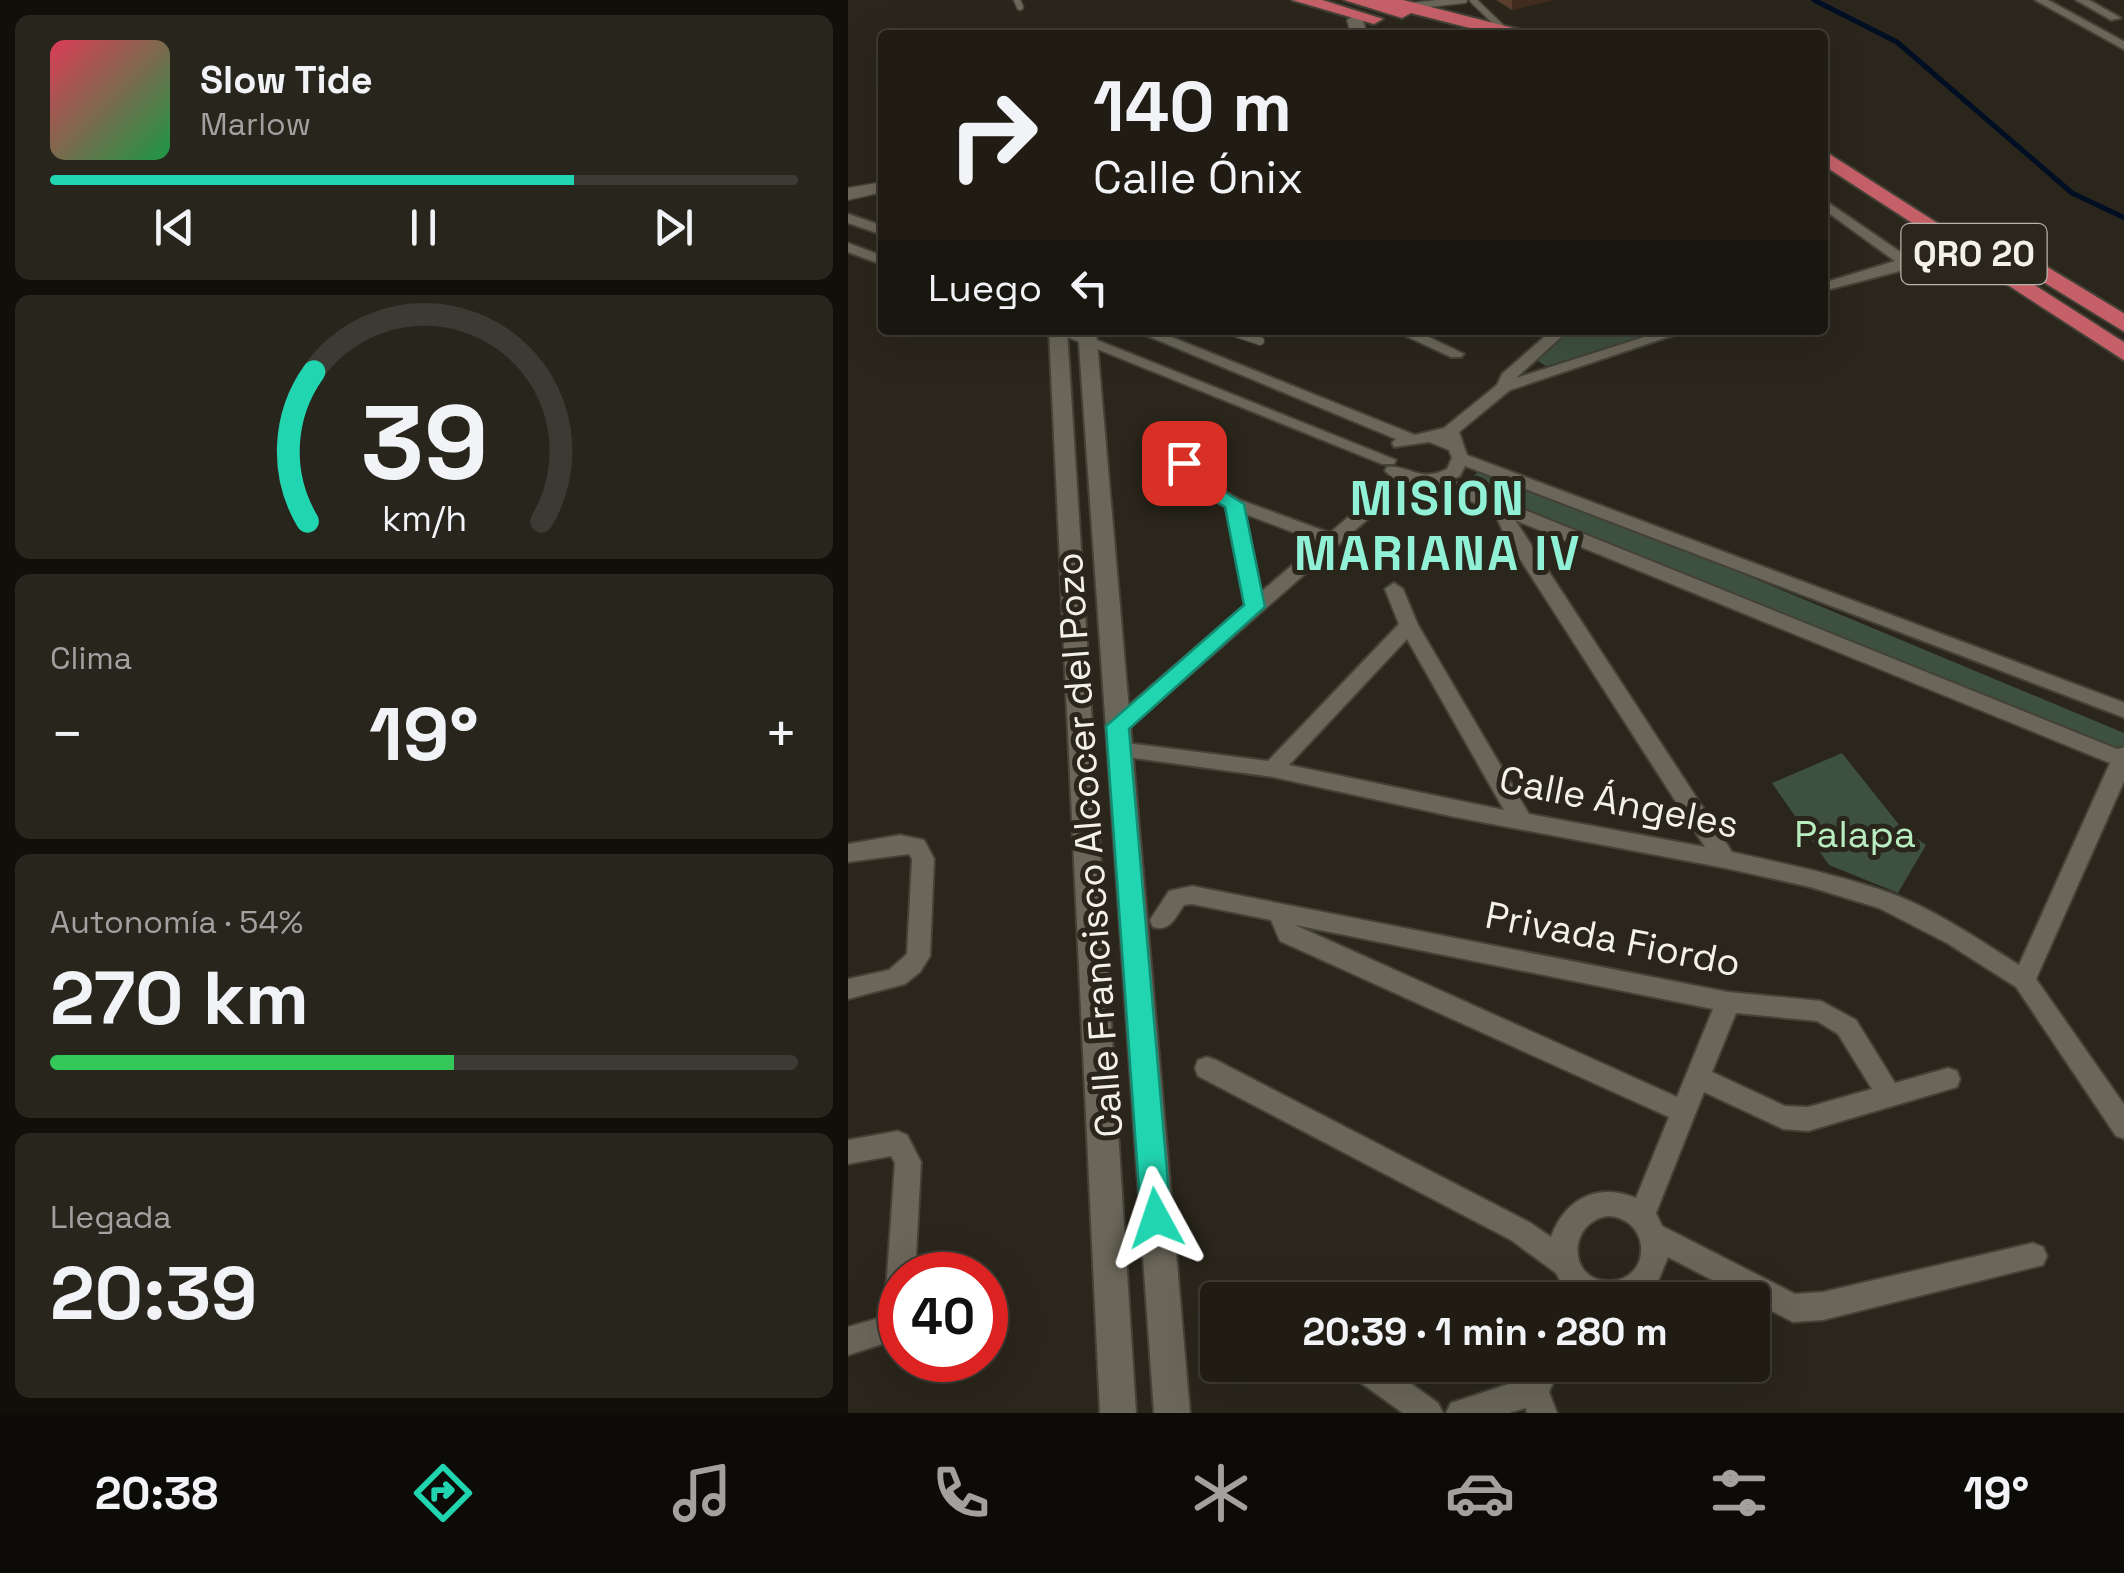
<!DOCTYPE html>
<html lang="es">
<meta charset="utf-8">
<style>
:root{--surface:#201c14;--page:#28251d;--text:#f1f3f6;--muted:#a2a1a0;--line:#3d3a34;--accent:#20d5b0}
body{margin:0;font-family:"Space Grotesk",sans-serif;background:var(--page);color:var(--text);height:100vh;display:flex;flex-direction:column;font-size:38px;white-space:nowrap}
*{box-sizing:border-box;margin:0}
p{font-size:32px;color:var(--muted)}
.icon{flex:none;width:55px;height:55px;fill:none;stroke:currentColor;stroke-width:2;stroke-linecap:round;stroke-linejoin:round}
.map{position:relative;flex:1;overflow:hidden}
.side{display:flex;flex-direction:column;gap:15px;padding:15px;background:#120f0b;width:848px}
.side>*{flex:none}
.hud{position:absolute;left:30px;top:30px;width:950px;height:305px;border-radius:10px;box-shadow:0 10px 40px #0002,0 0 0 2px var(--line);background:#201c14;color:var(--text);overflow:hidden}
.speed{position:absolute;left:30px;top:1252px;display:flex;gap:20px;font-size:50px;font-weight:700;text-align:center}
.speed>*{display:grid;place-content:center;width:130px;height:130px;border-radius:50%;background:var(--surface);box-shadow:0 10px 40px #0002,0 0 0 2px var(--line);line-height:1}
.speed .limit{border:15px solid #d22;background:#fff;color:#111}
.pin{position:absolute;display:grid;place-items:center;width:85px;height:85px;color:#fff;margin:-42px;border-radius:20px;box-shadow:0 5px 15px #0006}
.me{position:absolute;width:110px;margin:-55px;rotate:355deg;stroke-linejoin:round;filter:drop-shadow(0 0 8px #0008)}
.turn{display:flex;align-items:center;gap:35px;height:210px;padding:0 50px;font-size:45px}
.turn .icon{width:130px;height:130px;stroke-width:2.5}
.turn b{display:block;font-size:70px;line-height:85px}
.then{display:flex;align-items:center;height:95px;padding:0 50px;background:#0003;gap:20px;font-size:38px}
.big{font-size:75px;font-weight:600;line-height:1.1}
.side .tile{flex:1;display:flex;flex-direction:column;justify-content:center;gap:15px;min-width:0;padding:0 35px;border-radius:15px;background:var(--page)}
.side .dial{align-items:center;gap:0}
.dial svg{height:260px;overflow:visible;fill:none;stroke:var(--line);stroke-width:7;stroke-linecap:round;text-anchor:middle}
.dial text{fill:var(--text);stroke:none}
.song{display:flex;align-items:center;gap:30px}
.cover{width:120px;height:120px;border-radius:15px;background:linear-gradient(135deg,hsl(350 70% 55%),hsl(140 70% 35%))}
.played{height:10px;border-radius:5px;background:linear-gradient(90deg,var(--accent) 70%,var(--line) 70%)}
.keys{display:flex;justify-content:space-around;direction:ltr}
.heat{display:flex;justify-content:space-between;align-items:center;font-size:55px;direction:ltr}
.charge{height:15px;border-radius:8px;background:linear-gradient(90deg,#34c759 54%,var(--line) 0)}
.trip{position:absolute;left:352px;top:1282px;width:570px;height:100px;border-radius:10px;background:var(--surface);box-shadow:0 10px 40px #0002,0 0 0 2px var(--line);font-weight:600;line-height:100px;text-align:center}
.tab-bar{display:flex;height:160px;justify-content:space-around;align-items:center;background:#0d0b08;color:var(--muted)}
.tab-bar .icon{width:70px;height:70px}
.tab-bar .current{color:var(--accent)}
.tab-bar b{font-size:45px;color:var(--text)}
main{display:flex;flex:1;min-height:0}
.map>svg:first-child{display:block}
.green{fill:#3e5040}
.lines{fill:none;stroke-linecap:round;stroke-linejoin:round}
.stream{stroke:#000e24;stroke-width:5}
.service-far1-casing{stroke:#444137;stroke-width:9}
.service-casing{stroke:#444137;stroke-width:10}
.minor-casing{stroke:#444137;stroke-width:4}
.tertiary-casing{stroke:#444137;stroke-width:4}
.secondary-casing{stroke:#444137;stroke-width:3}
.trunk-casing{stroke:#444137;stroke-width:4}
.service-far1{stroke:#6a6659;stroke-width:6}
.service{stroke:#6a6659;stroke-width:8}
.minor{fill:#6a6659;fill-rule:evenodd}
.tertiary{fill:#6a6659;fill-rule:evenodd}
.secondary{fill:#6a6659;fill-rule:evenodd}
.trunk{fill:#c66068;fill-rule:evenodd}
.wall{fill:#5b3e2e}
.shaded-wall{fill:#412c1e}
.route{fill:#20d5b0;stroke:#158a72;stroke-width:2.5}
.labels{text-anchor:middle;stroke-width:10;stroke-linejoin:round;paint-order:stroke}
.shield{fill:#2a261b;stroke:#b7b4ac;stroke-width:2.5}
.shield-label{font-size:35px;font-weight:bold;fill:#f4f1ea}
.street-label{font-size:38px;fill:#f4f1ea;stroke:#2a261b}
.park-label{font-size:38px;fill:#b8edbf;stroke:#2a261b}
.district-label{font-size:48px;font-weight:bold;letter-spacing:2.5px;fill:#91f1d6;stroke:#2a261b}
</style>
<main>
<section class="side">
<div class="tile">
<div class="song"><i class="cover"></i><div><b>Slow Tide</b><p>Marlow</p></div></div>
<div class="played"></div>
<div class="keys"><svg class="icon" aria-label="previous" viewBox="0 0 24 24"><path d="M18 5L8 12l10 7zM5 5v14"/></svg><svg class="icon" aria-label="pause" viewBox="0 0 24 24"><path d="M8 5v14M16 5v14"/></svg><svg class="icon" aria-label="next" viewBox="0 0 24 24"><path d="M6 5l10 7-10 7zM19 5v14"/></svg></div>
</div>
<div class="tile dial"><svg viewBox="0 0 100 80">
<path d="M14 69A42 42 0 1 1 86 69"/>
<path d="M14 69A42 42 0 0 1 16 23" stroke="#20d5b0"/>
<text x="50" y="56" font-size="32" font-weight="700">39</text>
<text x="50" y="72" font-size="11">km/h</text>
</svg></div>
<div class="tile"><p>Clima</p>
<div class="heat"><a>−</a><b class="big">19°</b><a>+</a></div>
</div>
<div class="tile"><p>Autonomía · 54%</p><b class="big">270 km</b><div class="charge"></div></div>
<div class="tile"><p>Llegada</p><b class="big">20:39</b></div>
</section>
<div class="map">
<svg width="1277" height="1413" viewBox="0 0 1277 1413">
<rect width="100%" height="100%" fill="#2a261b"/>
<g class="green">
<path d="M717 330H825L698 366 690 361 692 354Z"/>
<path d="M637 466 1276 733V746L1271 758 617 483Z"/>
<path d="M994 753 1052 826 1078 845 1050 893 981 865 924 783Z"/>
</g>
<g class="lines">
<path class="stream" d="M966 0 1049 42 1224 193 1277 218"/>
<defs>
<g id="service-far1">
<path d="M169 0 172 7"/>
<path d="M625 0 656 30"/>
<path d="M563 6 616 0"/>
</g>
<path id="service" d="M379 330 412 341"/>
<g id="minor">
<path d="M1187 0H1200L1277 42V50Z"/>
<path d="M1228 0H1241L1273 18 1263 20Z"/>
<path d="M975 199 1061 258V264L1052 271 975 291V283L1047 261 975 209Z"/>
<path d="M0 214 35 226V235L0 223Z"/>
<path d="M0 243 35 256V265L0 252Z"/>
<path d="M202 330H224L548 460 546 464H534Z"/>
<path d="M285 330H306L567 435 596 428 649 385 654 374 704 330H721L668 378 818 330H841L662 390 611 432 619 455 1277 703V718L617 466 612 476 602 480 1269 749 1277 747V779L1188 979 1277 1106V1139L1268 1136 1168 987 1099 943 1031 908 962 887 877 868 607 817 425 777 264 755 261 750 264 745 271 742 420 761 551 624 537 589 546 583 555 589 570 625 681 814 857 847 656 534 646 511 584 485 560 484 277 731H263L260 726 263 721 397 605 378 507 337 483 328 463 330 459H342L350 476 392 500 482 533 545 478 537 471 539 467C563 465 570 483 599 469L604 458 601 450 581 442 546 447 544 443 548 439ZM397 514 471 542 413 592ZM667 520 1262 763 1171 965C1130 939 1088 910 1042 893 991 875 937 864 884 852ZM559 639 656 810 441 765Z"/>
<path d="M545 330H566L616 354 613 357H603Z"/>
<path d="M52 835 76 840 86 859 82 956 72 972 57 984 0 999V979L41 970 59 954 64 859 61 854 0 862V844Z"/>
<path d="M344 886 880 992 973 1001 1008 1020 1047 1083 1100 1068 1109 1071 1112 1079 1109 1087 960 1131 935 1129 856 1092 808 1213 814 1226 947 1294 975 1292 1185 1243 1195 1247 1199 1256 1195 1265 975 1320 945 1322 820 1257 809 1284 792 1299 732 1300 716 1288 708 1273 663 1240 350 1076 347 1068 350 1060 359 1057 368 1060 681 1222 703 1237C717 1199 749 1182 788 1198L821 1117 432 941 423 920 344 904 336 905C327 918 322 932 305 927L302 920 321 891ZM447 925 865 1009 829 1097ZM888 1013 969 1021 990 1034 1024 1089 960 1107 937 1106 864 1072ZM761 1216C805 1220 803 1281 761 1281 718 1281 720 1220 761 1216Z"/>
<path d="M50 1131 59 1135 73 1162 67 1275H52L50 1339 0 1355V1327L31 1318 37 1304 47 1163 43 1156 0 1164V1140Z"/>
<path d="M498 1365H537L590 1403 595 1413H555L502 1375Z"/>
<path d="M684 1365H713L701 1392 709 1413H679L678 1408 661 1413H598L603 1403 676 1379Z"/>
</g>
<g id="tertiary">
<path d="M201 330H219L288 1413H252Z"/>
<path d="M230 330H248L342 1413H306Z"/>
</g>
<g id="secondary">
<path d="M507 15 515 20 519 35H503L499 20Z"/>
<path d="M35 182V192L0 200V188Z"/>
</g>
<g id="trunk">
<path d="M444 0H474L535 19 526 24Z"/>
<path d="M496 0H555L677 31 680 35H649L563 13 554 18Z"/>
<path d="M975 150 1277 343V361L975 165Z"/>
<path d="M1158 242 1277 314V332L1150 254 1147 249 1150 244Z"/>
</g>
</defs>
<use href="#service-far1" class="service-far1-casing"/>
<use href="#service" class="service-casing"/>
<use href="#minor" class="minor-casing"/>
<use href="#tertiary" class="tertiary-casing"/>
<use href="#secondary" class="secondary-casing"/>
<use href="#trunk" class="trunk-casing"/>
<use href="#service-far1" class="service-far1"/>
<use href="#service" class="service"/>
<use href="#minor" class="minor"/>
<use href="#tertiary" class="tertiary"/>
<use href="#secondary" class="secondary"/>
<use href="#trunk" class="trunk"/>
</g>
<path class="wall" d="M648 0H704L664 10Z"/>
<path class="shaded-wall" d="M664 0H704L664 10Z"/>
<path class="route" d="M336 457 343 459 351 476 396 504 417 607 281 729 323 1218 319 1228 308 1232 298 1228 293 1218 258 726 396 605 377 507 336 483 326 463Z"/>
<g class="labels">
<rect class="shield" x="1053.5" y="224" width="145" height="60" rx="8"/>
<g class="shield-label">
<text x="1126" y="266">QRO 20</text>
</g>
<g class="street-label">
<text transform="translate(771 802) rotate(11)" y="13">Calle Ángeles</text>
<text transform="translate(241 845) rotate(-94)" y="13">Calle Francisco Alcocer del Pozo</text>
<text transform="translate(765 939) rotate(11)" y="13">Privada Fiordo</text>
</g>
<g class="park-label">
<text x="1007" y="847">Palapa</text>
</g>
<g class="district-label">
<text x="590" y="515">MISION<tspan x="590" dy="55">MARIANA IV</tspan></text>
</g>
</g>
</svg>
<div class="speed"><div class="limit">40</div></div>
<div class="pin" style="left:336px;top:463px;background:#d93025"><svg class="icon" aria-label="arrive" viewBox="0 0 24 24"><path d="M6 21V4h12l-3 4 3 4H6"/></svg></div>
<svg class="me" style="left:308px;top:1218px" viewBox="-20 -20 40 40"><path d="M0-17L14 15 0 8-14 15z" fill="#20d5b0" stroke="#fff" stroke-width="4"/></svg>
<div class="trip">20:39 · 1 min · 280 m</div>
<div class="hud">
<div class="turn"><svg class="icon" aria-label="right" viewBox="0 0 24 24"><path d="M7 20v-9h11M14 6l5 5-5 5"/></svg><div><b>140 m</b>Calle Ónix</div></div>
<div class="then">Luego<svg class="icon" aria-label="left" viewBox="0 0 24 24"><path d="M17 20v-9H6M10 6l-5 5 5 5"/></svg></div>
</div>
</div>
</main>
<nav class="tab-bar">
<b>20:38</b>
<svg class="icon current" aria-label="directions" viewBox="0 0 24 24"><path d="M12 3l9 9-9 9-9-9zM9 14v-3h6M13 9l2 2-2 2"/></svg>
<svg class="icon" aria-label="music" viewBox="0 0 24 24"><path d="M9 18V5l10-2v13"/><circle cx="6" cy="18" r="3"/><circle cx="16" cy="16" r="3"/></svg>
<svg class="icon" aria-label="phone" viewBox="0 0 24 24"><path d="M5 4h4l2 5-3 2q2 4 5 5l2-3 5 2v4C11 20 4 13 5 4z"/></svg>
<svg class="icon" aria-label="climate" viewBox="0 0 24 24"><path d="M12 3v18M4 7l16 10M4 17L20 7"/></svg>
<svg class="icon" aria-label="car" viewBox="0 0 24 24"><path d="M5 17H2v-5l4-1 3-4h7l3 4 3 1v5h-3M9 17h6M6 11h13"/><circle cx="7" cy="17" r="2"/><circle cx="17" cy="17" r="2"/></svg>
<svg class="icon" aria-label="filters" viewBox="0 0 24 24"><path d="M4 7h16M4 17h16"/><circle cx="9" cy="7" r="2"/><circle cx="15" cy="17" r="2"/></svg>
<b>19°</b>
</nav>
